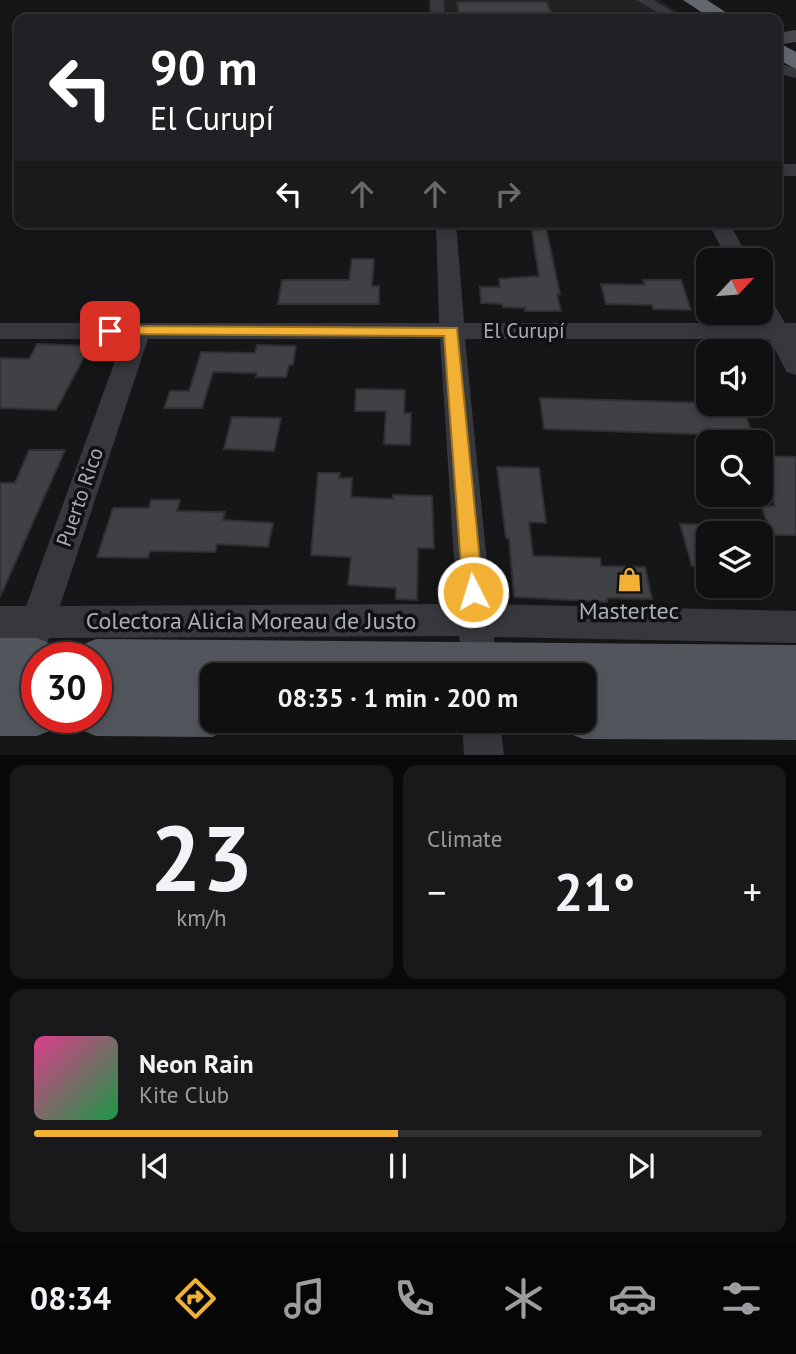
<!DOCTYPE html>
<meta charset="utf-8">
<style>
:root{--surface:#101012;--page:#19191b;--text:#f1f3f6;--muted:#9c9d9f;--line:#303032;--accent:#f2b134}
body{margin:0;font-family:"PT Sans",sans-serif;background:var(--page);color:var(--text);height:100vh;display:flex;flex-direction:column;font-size:26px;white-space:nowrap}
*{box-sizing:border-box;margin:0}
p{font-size:23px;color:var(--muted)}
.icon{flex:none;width:38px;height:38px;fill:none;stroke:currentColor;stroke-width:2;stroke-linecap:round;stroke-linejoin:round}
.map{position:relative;height:755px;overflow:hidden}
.side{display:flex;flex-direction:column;gap:10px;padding:10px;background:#09090a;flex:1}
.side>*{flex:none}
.guide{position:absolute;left:14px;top:14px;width:768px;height:214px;border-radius:14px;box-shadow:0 4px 10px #0003,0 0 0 2px var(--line);background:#202124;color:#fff;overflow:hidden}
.needle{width:46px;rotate:64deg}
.controls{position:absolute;left:696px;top:248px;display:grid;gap:14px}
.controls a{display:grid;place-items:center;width:77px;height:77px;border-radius:14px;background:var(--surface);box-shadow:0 4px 10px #0003,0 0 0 2px var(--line);font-size:35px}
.speed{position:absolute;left:21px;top:642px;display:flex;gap:14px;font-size:35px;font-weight:700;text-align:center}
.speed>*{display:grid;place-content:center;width:91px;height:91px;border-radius:50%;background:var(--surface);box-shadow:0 4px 10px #0003,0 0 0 2px var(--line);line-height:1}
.speed .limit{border:10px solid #d22;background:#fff;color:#111}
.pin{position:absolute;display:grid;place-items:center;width:60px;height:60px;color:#fff;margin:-30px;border-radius:14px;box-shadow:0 4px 10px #0006}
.me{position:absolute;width:77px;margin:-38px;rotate:355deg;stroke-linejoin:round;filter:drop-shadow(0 0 5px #0008)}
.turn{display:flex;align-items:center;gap:24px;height:147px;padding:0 21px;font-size:32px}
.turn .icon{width:91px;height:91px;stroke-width:2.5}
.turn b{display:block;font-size:49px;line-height:60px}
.lanes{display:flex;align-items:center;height:66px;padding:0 21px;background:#0003;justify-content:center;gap:35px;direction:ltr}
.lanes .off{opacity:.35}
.big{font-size:52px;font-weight:600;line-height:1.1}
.side .widget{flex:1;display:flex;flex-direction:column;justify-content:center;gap:10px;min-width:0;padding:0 24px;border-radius:14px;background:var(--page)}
.side .dial{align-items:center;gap:0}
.dial b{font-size:91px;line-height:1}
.song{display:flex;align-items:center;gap:21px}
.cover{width:84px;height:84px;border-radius:10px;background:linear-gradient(135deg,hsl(330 70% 55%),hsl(140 70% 35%))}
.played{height:7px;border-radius:4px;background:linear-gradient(90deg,var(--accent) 50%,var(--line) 50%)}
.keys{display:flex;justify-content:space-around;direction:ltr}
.heat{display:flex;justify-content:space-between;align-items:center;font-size:38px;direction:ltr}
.side .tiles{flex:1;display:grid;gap:10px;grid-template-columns:1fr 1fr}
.widget:last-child{grid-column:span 2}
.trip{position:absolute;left:200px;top:663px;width:396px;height:70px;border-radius:14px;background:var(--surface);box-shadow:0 4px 10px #0003,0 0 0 2px var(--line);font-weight:600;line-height:70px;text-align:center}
.tab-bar{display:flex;height:112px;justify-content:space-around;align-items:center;background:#060607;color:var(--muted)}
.tab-bar .icon{width:49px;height:49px}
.tab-bar .on{color:var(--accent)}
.tab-bar b{font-size:32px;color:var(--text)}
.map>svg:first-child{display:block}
.built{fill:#222225}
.building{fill:#404145;stroke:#303034;stroke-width:2}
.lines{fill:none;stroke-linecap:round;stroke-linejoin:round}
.street{fill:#37383d;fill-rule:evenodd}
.secondary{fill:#45474d;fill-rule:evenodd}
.primary{fill:#53555c;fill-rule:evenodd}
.highway{fill:#63666e;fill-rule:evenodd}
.route{fill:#f2b134;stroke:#9d7322;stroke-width:2}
.labels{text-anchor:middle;stroke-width:7;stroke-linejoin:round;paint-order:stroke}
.street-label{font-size:21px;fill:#a8adb8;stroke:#111113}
.near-poi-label{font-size:24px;fill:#a8adb8;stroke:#111113}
.near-street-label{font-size:24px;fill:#a8adb8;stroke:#111113}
</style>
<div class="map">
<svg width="796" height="756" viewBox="0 0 796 756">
<rect width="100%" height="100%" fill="#161618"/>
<path class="built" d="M428 0H659L690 19H430Z"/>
<g class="building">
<path d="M457 2H547L554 19H460Z"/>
<path d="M546 228 560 294H557L561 311H525V308L503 307 502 304 481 303 480 287H500L499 279 539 276 532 231Z"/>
<path d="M352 259H374L372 286H379V304H278L282 280H349Z"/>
<path d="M643 280H681L691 310 653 309 652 305 606 304 601 284 645 285Z"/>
<path d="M37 344 90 346 56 410 0 408V358L29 359Z"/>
<path d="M257 345 296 346 293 365H289L286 377H256L257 373 213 372 202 408H164L170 391H189L201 352 255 353Z"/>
<path d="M356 389 405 390 404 413H411L410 445 384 444 386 411H355Z"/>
<path d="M540 398 742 404 753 436 544 429Z"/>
<path d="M232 417 281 418 274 451 224 449Z"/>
<path d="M29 450H65L0 597V483H15Z"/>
<path d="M761 456 796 457V535H772L761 506H775L761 472Z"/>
<path d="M497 467 539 468 546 523 529 522 533 556 600 558 601 566 645 567 652 599 607 598V602L514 597 509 538H506Z"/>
<path d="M318 473H340L339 478H352L351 497 393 499V495L432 496 434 548H418L417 600 396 599V588L348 585 351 557 311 555Z"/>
<path d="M151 500H180L177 511 225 512 223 520 273 523 268 547 217 544 215 552 150 551 148 558 97 557 113 508H149Z"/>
<path d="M680 524 709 525V566H692Z"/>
</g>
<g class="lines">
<g class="street">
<path d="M430 0H444L445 19H431Z"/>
<path d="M636 0H653L686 19H669Z"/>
<path d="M777 63 796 68V78L777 73Z"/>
<rect x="777" y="164" width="19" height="12"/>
<path d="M436 222H456L464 323H761L756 313H761V294L769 296 785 323H796V375L787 372 769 339H465L491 604 796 611V643L494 637 498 676H462L459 636 49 638 44 649 32 654 20 649 15 638H0V606H26L123 339H0V323H439ZM148 339H440L457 604 60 606Z"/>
<path d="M708 222H729L750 261H728Z"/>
<path d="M462 721H500L504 756H464Z"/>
</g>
<path class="secondary" d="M796 30V42L777 45V33Z"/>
<g class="primary">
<path d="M0 638H37L56 646 61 658H37V718H61L57 728 37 736H0Z"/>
<path d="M96 639 796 645V740L583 739 563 731 559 721H583V676H212V721H235L232 729 212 737 96 736 76 728 72 718H96V658H72L77 647Z"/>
</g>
<g class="highway">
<path d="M683 0H707L736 19H712Z"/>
<path d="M777 42 796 52V69L777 59Z"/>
</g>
</g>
<path class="route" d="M110 326 457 328 483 592 480 598 473 601 466 598 463 592 444 336 105 334 103 331Z"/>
<defs>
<symbol id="shop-bare" viewBox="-9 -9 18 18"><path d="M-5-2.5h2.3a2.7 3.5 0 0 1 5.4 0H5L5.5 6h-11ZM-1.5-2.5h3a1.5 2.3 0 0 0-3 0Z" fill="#f2b134" stroke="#111113" stroke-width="2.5" paint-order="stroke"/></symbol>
</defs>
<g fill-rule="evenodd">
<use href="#shop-bare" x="612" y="562" width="35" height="35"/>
</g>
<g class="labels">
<g class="street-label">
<text x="524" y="338">El Curupí</text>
<text transform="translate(80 497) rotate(-71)" y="7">Puerto Rico</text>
</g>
<g class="near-poi-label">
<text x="629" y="619">Mastertec</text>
</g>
<g class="near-street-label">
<text x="251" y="629">Colectora Alicia Moreau de Justo</text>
</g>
</g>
</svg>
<div class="controls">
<a><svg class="needle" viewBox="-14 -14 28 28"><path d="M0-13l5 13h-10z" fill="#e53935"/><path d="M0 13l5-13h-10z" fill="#9c9d9f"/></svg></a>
<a><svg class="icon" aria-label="sound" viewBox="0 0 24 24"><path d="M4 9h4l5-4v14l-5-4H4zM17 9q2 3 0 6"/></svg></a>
<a><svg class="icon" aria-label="search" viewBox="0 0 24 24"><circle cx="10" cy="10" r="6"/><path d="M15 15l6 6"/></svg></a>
<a><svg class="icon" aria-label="layers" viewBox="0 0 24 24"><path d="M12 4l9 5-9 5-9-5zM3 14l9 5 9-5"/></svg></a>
</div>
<div class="speed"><div class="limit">30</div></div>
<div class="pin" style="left:110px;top:331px;background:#d93025"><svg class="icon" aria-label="arrive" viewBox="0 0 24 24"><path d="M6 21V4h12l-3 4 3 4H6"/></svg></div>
<svg class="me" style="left:473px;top:592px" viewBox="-20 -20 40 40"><circle r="17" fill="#f2b134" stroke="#fff" stroke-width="3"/><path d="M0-11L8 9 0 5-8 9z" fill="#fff"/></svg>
<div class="trip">08:35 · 1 min · 200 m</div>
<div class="guide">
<div class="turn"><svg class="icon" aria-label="left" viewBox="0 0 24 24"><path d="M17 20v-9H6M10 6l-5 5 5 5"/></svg><div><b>90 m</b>El Curupí</div></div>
<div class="lanes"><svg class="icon" aria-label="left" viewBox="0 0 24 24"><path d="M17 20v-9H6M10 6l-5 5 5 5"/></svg><svg class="icon off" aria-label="ahead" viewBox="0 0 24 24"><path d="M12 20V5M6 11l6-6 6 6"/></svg><svg class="icon off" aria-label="ahead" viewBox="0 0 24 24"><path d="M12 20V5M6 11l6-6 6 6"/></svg><svg class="icon off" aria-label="right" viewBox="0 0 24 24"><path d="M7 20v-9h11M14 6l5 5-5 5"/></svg></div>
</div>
</div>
<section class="side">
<div class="tiles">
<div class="widget dial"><b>23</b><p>km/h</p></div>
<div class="widget"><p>Climate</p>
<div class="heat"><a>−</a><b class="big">21°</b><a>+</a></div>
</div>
<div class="widget">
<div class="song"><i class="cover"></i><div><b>Neon Rain</b><p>Kite Club</p></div></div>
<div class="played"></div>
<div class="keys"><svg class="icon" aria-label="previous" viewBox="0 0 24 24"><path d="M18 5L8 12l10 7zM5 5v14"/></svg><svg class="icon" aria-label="pause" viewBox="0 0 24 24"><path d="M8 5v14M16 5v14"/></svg><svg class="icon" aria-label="next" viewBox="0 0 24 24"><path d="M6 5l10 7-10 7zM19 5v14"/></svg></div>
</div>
</div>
</section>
<nav class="tab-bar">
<b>08:34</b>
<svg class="icon on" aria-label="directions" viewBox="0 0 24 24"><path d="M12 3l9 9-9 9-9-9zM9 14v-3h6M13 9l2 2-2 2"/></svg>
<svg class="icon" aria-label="music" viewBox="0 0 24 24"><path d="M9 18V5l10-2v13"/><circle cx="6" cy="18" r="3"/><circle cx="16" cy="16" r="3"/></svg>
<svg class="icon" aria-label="phone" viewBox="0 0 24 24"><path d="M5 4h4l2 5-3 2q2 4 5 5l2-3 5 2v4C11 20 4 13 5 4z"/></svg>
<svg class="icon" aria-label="climate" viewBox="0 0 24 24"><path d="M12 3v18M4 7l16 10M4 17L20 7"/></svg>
<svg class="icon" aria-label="car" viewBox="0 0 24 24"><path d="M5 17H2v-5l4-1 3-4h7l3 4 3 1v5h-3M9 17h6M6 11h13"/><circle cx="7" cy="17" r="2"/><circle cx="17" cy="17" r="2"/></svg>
<svg class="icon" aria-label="filters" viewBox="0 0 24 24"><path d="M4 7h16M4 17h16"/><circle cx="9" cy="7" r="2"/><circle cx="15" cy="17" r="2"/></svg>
</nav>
